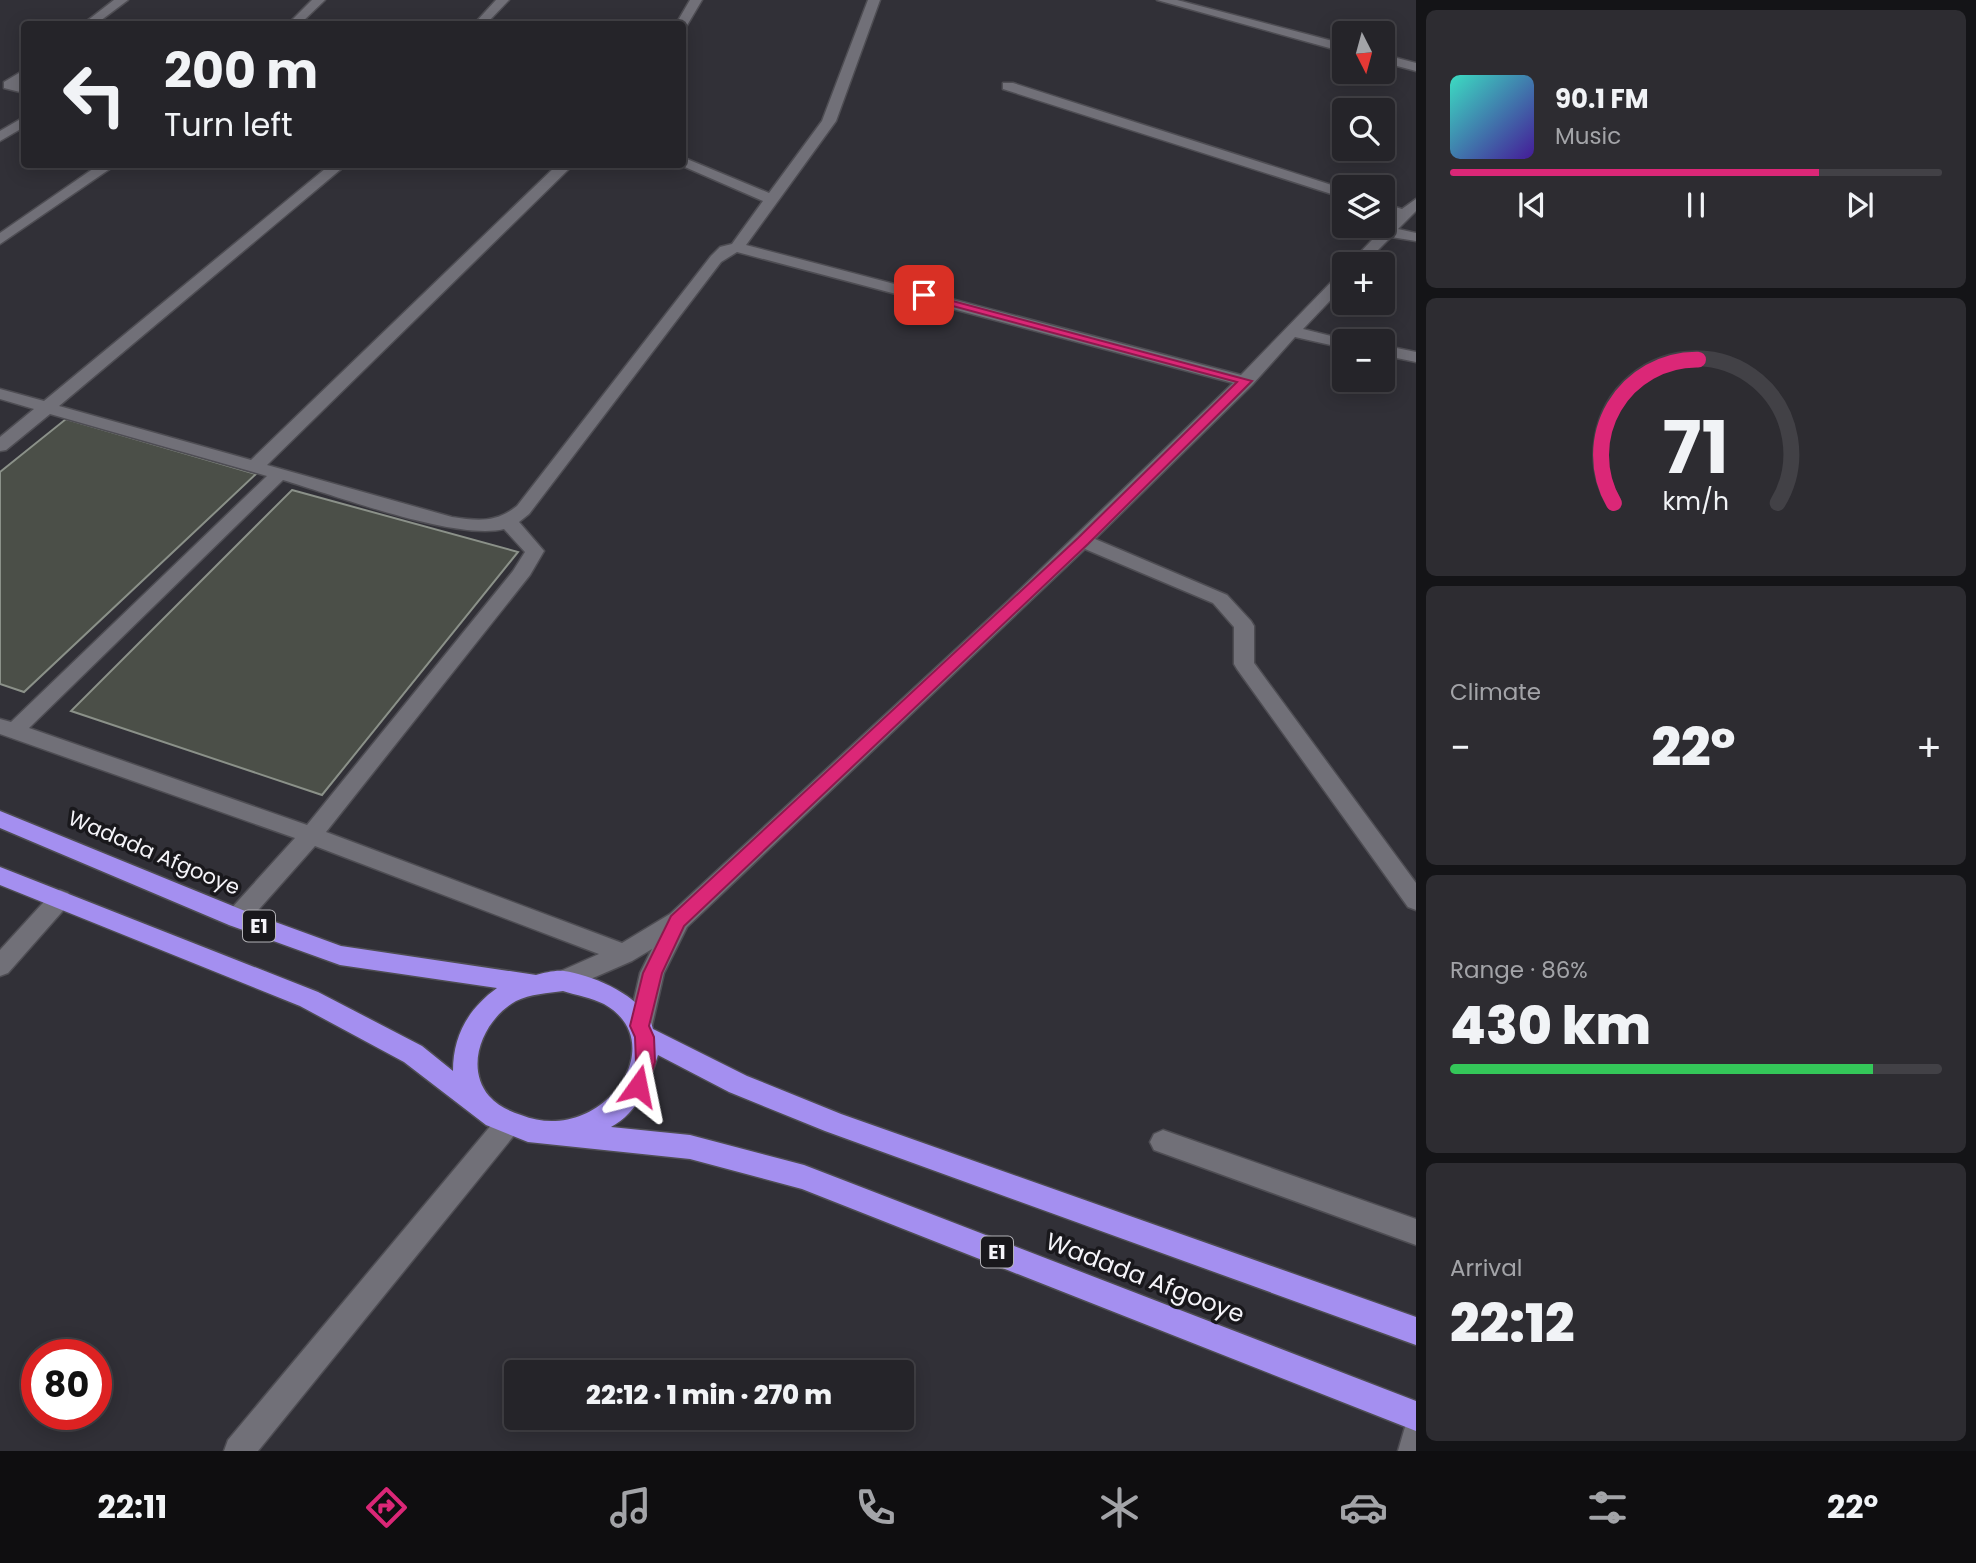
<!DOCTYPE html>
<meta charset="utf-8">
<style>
:root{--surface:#252429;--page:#2d2c31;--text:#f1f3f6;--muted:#a3a4a8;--line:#424146;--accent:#db2777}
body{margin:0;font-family:Poppins,sans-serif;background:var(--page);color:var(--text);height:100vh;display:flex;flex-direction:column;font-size:26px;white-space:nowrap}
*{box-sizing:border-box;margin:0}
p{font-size:23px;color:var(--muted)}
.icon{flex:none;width:38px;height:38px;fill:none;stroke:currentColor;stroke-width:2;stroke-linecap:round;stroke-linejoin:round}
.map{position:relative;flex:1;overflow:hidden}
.drawer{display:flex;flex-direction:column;gap:10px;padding:10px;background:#141417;width:560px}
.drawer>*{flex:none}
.banner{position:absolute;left:21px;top:21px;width:665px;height:147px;border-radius:7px;box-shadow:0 4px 18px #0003,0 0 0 2px var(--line);background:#252429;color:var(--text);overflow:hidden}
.needle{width:46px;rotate:174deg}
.tools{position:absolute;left:1332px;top:21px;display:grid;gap:14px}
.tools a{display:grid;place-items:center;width:63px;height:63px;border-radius:7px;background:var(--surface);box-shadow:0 4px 18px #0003,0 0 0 2px var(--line);font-size:35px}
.speed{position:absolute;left:21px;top:1339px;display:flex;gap:14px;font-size:35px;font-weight:700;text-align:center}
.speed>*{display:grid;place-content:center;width:91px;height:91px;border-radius:50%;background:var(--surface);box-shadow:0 4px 18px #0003,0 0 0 2px var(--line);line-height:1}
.speed .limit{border:10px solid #d22;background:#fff;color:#111}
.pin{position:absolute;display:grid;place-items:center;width:60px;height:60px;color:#fff;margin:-30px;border-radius:14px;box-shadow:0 4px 10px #0006}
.me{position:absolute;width:77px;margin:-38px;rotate:12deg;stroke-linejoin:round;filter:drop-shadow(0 0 5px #0008)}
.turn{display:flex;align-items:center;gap:24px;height:147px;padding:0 28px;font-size:32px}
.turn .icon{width:91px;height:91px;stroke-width:2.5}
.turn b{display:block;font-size:49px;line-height:60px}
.big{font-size:52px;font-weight:800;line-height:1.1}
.drawer .widget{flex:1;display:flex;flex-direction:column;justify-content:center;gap:10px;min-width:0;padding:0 24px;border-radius:10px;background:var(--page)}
.drawer .dial{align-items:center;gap:0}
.dial svg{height:182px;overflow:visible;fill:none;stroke:var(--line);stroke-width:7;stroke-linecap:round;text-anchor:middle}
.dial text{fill:var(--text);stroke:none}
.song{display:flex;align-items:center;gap:21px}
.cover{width:84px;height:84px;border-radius:10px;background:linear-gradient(135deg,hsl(170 70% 55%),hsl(260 70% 35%))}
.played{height:7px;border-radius:4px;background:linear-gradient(90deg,var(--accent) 75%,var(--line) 75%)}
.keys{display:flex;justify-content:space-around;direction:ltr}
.heat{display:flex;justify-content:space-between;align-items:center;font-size:38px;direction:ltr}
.charge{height:10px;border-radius:5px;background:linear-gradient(90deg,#34c759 86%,var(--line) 0)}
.trip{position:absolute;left:504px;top:1360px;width:410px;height:70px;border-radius:7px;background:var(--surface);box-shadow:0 4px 18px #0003,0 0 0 2px var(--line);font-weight:800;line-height:70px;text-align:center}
.tab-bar{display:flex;height:112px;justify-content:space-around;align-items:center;background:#0f0e10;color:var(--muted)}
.tab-bar .icon{width:49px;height:49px}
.tab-bar .active{color:var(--accent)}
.tab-bar b{font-size:32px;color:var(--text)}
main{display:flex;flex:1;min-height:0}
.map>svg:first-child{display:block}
.building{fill:#4b4f48;stroke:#8b9189;stroke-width:2}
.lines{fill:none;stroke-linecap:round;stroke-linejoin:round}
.minor-casing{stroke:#4e4d53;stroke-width:3}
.highway-casing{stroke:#4e4d53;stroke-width:3}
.minor{fill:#717078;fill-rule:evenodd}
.highway{fill:#a48ff0;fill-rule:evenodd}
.route{fill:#db2777;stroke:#8e194d;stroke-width:2}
.labels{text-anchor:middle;stroke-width:7;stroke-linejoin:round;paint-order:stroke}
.shield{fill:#19181c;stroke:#b3b2b7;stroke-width:2}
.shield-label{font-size:19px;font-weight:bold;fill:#f5f4f9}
.street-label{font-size:21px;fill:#f5f4f9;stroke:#19181c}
.near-street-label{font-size:24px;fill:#f5f4f9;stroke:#19181c}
</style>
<main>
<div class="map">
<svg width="1416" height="1451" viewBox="0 0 1416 1451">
<rect width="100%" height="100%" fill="#313037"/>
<g class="building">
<path d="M66 419 256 474 24 692 0 684V472Z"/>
<path d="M292 490 518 552 322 795 71 711Z"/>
</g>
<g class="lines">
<defs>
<g id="minor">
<path d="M114 0H128L96 24H83Z"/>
<path d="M312 0H325L300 24H288Z"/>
<path d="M496 0H509L486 24H474Z"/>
<path d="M690 0H702L686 27 682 28V24H676Z"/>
<path d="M868 0H880L836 121 746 245 1241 375 1339 274 1344 272V286L1303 329 1351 341H1344V348L1295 337 1252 385 1095 539 1227 595 1251 621 1254 626V663L1416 883V910L1408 907 1237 669 1234 664V627L1213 603 1085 549 687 927 664 973 652 1026 649 1033 640 1036 631 1033 628 1026 640 973 652 949 632 961 563 991 554 988 551 981 554 974 599 954 315 846 245 925 237 927 229 925 225 918 229 911 295 838 0 734V719L11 722 267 476 50 414 6 450 0 451V437L34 409 0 399V389L44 401 331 164H347L59 406 251 460 558 164H574L267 465 452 517C478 521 496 523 517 506L711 256 720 247 732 244 763 201 678 164H682V157L769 193 822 121ZM737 252 1233 383 1009 600 670 914 622 943 326 832 530 575 544 551 519 522 529 514 721 262ZM283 480C334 495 456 541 504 529L525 552 513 571 307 825 29 728Z"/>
<path d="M1157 0H1177L1344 44V52Z"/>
<path d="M1382 54 1416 63V71L1382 62Z"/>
<path d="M24 70V80L19 84 24 85V93L4 88V82Z"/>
<path d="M1003 83H1013L1344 189V198L1003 89Z"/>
<path d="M24 117V127L0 141V131Z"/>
<path d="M100 164H117L0 244V233Z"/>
<path d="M1416 199V211L1398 229 1416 233V241L1391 237 1364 264H1349L1395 216 1382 212V203L1402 209Z"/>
<path d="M1382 345 1416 352V362L1382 355Z"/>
<path d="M60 890 68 893 72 899 68 905 8 973 0 976V950L52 893Z"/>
<path d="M507 1114 516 1117 520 1125 516 1133 258 1451H224L228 1440 498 1117Z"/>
<path d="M1163 1130 1416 1219V1245L1154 1150 1150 1142 1154 1134Z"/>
<path d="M1416 1423V1451H1398L1405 1427Z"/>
</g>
<path id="highway" d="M0 811 245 911 341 946 536 975C544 973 555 970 564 971 593 975 646 997 653 1029L747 1076 841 1114 1416 1317V1345L825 1131 729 1092 658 1055C649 1083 639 1112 611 1127L690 1135 804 1165 1416 1401V1431L802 1189 690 1159 528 1142 486 1125 404 1062 300 1006 0 885V867L318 992 422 1046 453 1071C453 1036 468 1009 497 988L340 965 229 925 0 828ZM563 991C576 995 592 998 604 1004 675 1044 600 1147 521 1115 509 1111 498 1106 489 1096 463 1065 485 1018 516 1001 530 994 548 993 563 991Z"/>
</defs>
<use href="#minor" class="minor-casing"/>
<use href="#highway" class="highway-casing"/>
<use href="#minor" class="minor"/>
<use href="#highway" class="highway"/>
</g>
<path class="route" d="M919 292 1252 381 1088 544 684 926 662 973 649 1026 654 1037 655 1062 645 1092H631L628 1086 636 1062 635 1037 630 1026 643 973 671 916 1078 538 1237 382 919 297Z"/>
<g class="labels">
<g class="shield">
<rect x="243" y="910.5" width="32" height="31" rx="5"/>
<rect x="981" y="1236.5" width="32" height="31" rx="5"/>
</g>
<g class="shield-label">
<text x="259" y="933">E1</text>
<text x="997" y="1259">E1</text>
</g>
<g class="street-label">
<text transform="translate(154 853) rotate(23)" y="7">Wadada Afgooye</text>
</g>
<g class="near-street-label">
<text transform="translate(1145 1278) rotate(21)" y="8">Wadada Afgooye</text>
</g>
</g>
</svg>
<div class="tools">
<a><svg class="needle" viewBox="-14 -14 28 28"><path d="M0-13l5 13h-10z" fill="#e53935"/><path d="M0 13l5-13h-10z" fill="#a3a4a8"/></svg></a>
<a><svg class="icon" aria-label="search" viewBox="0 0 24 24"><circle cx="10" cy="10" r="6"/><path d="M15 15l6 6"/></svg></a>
<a><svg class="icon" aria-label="layers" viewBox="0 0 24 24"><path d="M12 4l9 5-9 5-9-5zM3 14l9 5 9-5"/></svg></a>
<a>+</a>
<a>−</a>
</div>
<div class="speed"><div class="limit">80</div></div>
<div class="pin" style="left:924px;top:295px;background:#d93025"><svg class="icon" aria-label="arrive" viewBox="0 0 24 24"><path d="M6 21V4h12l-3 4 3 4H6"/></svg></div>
<svg class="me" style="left:638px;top:1086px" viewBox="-20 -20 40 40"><path d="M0-17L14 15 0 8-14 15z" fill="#db2777" stroke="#fff" stroke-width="4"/></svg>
<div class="trip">22:12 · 1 min · 270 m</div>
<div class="banner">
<div class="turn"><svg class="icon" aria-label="left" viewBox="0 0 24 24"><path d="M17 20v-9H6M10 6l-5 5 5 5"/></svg><div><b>200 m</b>Turn left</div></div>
</div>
</div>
<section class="drawer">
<div class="widget">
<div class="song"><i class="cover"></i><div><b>90.1 FM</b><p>Music</p></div></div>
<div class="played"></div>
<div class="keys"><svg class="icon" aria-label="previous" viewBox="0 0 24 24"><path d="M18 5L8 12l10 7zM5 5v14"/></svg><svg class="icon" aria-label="pause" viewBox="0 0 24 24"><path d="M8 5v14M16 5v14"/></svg><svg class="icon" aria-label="next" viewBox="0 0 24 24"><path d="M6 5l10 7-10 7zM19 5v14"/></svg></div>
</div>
<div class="widget dial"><svg viewBox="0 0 100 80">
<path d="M14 69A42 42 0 1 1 86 69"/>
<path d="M14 69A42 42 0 0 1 51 6" stroke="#db2777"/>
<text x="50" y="56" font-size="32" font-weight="700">71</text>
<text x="50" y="72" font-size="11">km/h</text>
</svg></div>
<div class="widget"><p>Climate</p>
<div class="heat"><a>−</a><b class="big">22°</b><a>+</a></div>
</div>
<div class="widget"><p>Range · 86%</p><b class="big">430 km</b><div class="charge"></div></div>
<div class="widget"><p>Arrival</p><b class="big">22:12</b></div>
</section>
</main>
<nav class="tab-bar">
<b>22:11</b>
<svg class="icon active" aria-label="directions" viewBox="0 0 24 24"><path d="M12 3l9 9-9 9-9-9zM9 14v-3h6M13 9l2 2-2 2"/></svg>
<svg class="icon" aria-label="music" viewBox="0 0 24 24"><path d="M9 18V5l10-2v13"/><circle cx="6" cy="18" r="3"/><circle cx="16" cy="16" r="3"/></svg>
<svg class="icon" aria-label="phone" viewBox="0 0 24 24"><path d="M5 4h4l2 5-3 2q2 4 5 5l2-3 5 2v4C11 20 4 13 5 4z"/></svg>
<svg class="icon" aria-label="climate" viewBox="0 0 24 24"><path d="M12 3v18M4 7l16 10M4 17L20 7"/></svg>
<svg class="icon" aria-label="car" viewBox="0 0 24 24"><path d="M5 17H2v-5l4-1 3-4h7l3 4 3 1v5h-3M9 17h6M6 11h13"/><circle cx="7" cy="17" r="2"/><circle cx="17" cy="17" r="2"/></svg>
<svg class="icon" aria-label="filters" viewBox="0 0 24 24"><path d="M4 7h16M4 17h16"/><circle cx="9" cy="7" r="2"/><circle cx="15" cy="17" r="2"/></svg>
<b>22°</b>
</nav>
